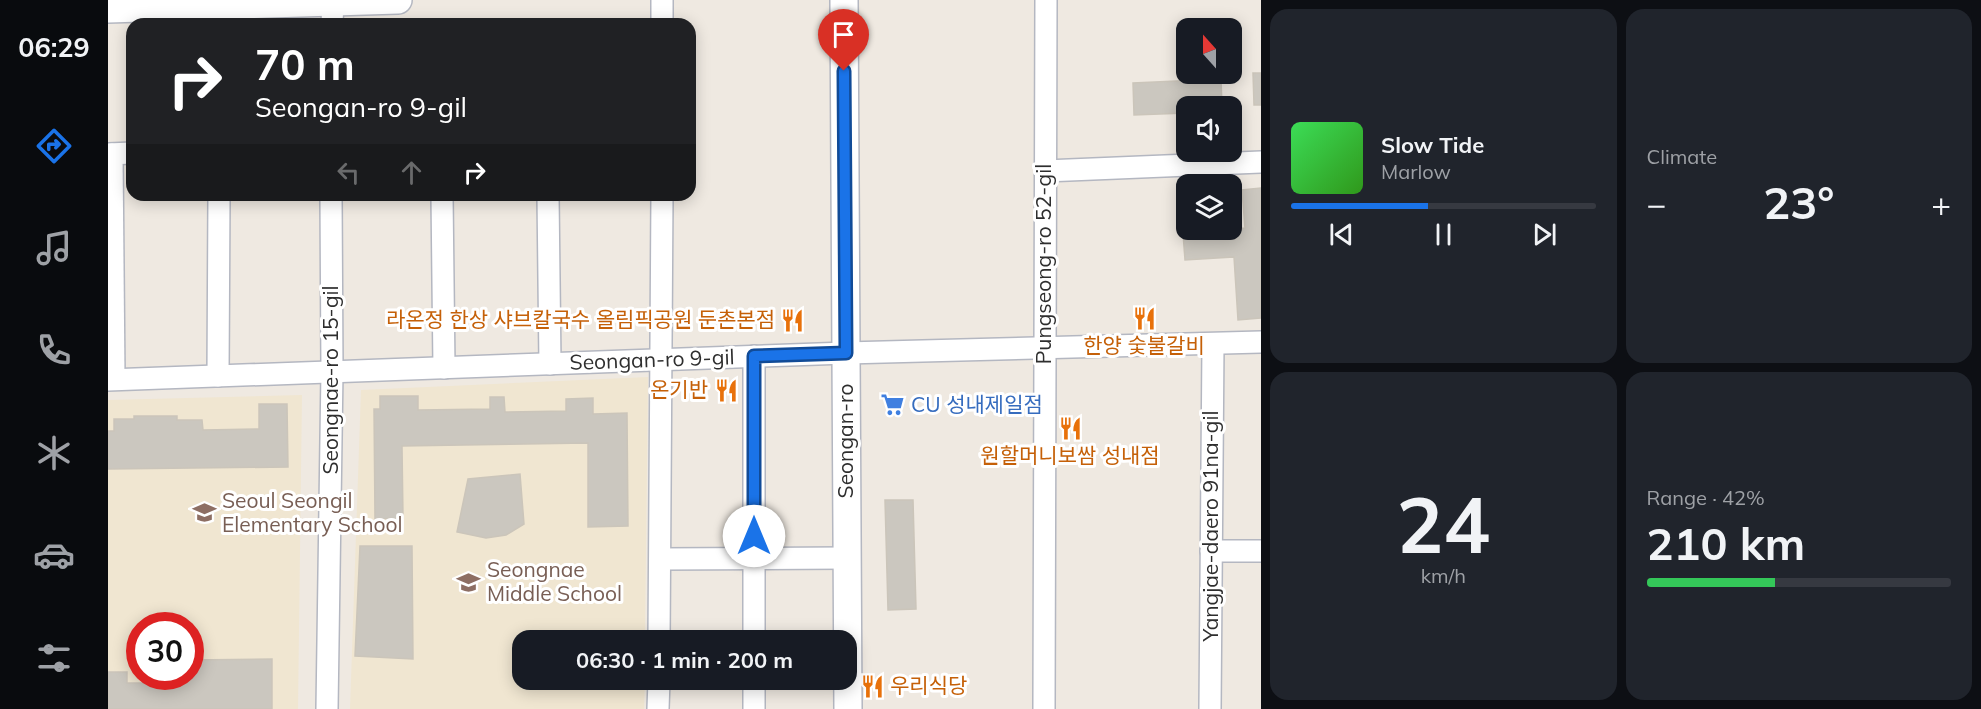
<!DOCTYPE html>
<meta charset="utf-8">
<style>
:root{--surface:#171b24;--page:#20242c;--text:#f1f3f6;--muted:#9ea1a6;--line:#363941;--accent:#1a73e8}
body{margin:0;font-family:Mulish,"Noto Sans KR",sans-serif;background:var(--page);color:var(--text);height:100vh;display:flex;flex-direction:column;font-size:22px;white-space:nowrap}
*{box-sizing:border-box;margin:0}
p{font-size:20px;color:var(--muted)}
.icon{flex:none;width:33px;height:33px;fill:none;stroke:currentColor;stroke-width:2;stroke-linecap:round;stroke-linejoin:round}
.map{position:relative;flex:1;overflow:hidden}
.details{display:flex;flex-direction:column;gap:9px;padding:9px;background:#0d0f14;width:720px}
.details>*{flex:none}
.guide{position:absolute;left:18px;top:18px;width:570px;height:183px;border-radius:18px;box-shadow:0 3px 15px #0003;background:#202124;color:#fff;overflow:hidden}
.needle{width:39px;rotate:339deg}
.controls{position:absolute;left:1068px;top:18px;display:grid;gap:12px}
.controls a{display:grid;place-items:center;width:66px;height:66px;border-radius:12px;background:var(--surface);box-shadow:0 3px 15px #0003;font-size:30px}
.speed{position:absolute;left:18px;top:612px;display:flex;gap:12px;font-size:30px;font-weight:700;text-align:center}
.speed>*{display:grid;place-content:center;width:78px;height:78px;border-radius:50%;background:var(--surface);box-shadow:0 3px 15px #0003;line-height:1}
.speed .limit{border:9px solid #d22;background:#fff;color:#111}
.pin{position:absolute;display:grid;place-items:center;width:51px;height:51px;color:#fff;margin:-62px -26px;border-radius:50% 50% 50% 0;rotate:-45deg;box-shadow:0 0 6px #0007}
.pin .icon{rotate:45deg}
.me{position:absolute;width:66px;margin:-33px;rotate:0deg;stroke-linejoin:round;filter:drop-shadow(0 0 4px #0008)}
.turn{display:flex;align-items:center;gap:21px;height:126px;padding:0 30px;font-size:27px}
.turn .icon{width:78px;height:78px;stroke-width:2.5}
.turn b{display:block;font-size:42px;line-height:51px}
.lanes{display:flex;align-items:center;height:57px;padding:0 30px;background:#0003;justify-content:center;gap:30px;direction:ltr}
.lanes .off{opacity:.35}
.big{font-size:45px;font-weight:700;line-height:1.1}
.details .widget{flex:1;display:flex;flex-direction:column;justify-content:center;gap:9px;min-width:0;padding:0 21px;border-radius:18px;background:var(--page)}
.details .dial{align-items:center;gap:0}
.dial b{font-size:78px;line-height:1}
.song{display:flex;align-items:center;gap:18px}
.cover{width:72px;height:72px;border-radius:9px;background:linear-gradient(135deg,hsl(130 70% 55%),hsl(110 70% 35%))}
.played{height:6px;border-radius:3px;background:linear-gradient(90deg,var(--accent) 45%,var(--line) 45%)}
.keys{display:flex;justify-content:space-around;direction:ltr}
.heat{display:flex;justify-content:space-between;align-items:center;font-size:33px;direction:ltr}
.charge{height:9px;border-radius:4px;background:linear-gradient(90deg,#34c759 42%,var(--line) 0)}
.details .tiles{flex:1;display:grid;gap:9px;grid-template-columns:repeat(2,1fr)}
.trip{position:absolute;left:404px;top:630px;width:345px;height:60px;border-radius:18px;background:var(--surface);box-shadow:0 3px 15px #0003;font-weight:700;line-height:60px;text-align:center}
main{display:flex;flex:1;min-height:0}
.tabs{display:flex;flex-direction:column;width:108px;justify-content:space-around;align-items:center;background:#090b0e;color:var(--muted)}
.tabs .icon{width:42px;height:42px}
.tabs .selected{color:var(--accent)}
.tabs b{font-size:27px;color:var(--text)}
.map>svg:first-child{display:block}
.education{fill:#f0e6d1;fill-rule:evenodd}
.building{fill:#cbc7bf;stroke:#cbc5ba;stroke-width:1.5}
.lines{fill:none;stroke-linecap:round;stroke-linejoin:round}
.minor-casing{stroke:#b4b7c1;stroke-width:24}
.tertiary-casing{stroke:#b4b7c1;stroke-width:30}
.minor{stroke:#fff;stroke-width:21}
.tertiary{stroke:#fff;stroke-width:27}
.route-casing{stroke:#114b97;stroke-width:15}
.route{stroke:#1a73e8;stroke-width:10}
.labels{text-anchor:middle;stroke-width:6;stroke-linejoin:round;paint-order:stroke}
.street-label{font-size:21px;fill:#2e2e2e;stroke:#fff}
.food-label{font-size:21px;fill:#c56008;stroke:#fff;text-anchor:end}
.shop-label{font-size:21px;fill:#366cbe;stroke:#fff;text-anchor:start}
.education-label{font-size:21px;fill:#785e54;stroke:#fff;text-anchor:start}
</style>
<main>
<nav class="tabs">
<b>06:29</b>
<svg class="icon selected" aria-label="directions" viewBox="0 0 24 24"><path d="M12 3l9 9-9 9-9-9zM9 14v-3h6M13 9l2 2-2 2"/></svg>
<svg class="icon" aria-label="music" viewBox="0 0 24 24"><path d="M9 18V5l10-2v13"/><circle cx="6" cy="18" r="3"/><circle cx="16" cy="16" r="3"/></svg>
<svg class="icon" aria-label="phone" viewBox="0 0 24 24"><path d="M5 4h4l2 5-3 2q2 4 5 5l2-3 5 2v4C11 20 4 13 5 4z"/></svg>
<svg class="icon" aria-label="climate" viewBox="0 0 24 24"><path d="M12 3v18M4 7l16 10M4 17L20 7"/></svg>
<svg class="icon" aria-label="car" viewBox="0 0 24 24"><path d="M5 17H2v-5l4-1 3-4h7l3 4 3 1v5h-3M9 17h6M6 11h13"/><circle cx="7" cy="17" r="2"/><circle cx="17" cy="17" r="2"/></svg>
<svg class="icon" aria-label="filters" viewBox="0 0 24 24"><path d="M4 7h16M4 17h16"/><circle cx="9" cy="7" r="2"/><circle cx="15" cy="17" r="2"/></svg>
</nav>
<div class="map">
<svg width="1153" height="709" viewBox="0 0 1153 709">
<rect width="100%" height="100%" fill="#efe9e1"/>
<g class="education">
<path d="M540 377 537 640H414V680H537L536 709H242L253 390Z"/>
<path d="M194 395 190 709H0V400ZM32 626H82V676H32Z"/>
</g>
<g class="building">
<path d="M1145 73H1153V105H1146Z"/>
<path d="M1113 79 1114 106H1078V113L1026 115 1025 83Z"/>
<path d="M1153 188V318L1130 320 1126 257 1077 260 1075 233 1137 228 1134 190Z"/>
<path d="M272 396H310V410L382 409V397H396L397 412 458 411V399L485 398V414L519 413 520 526 480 527V443L294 446 295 518 267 519 266 409H272Z"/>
<path d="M151 404H179L180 467 0 469V431H6V419H26V416H69V420H94L95 430 151 429Z"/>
<path d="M412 474 416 524 398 535 378 538 349 532 360 479Z"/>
<path d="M777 500H805L808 609 780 610Z"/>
<path d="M252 546H304L305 659 247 656Z"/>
<path d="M164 659V709H0V672H19V683H37V676H82V660Z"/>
</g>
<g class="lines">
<defs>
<g id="minor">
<path d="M224 24 225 0"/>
<path d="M554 24V0"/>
<path d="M0 154 24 153"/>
<path d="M4 154 6 379"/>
<path d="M937 171 1153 162"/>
<path d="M334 195 336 368"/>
<path d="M440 195 442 364"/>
<path d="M110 376 111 195"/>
<path d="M0 380 738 353 1153 342"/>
<path d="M1103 551H1153"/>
<path d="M552 559 739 558"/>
<path d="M551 640 554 195"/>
<path d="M646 640V356"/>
<path d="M646 680V709"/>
<path d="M219 709 224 371 223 195"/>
<path d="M550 709 551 680"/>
<path d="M936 709 938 0"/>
<path d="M1102 709 1105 344"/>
</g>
<g id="tertiary">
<path d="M736 0 740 709"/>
<path d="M0 9 290 0"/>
</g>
</defs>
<use href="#minor" class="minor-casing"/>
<use href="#tertiary" class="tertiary-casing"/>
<use href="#minor" class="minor"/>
<use href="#tertiary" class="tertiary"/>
</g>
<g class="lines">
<defs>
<path id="route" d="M646 536V356L738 353 736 71"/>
</defs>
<use href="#route" class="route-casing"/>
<use href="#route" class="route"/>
</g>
<defs>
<symbol id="restaurant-bare" viewBox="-9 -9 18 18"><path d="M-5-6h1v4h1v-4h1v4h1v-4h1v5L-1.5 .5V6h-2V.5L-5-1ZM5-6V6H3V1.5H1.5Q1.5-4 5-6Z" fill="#e8710a" stroke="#fff" stroke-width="2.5" paint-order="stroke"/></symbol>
<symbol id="supermarket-bare" viewBox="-9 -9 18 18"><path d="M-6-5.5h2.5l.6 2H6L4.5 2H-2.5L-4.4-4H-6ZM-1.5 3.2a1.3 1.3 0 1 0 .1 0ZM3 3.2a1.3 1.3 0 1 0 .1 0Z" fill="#3f7fe0" stroke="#fff" stroke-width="2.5" paint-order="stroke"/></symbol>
<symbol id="school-bare" viewBox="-9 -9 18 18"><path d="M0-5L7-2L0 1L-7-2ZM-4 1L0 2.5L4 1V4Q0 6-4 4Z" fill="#8d6e63" stroke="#fff" stroke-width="2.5" paint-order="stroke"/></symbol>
</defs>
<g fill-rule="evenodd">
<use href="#restaurant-bare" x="1020" y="302" width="33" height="33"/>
<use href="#restaurant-bare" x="668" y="304" width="33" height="33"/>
<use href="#restaurant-bare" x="602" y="374" width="33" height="33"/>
<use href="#supermarket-bare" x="768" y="388" width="33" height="33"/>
<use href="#restaurant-bare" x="946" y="412" width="33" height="33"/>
<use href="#school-bare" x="80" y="496" width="33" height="33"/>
<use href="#school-bare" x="344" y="566" width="33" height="33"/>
<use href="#restaurant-bare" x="748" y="670" width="33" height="33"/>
</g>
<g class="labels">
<g class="street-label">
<text transform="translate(936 264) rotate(-90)" y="7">Pungseong-ro 52-gil</text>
<text transform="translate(544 360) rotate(-2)" y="7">Seongan-ro 9-gil</text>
<text transform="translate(223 380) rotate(-90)" y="7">Seongnae-ro 15-gil</text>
<text transform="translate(738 441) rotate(-90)" y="7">Seongan-ro</text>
<text transform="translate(1103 526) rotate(-90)" y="7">Yangjae-daero 91na-gil</text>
</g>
<g class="food-label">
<text x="667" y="327">라온정 한상 샤브칼국수 올림픽공원 둔촌본점</text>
<text x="1036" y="353" text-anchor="middle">한양 숯불갈비</text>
<text x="600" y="397">온기반</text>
<text x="962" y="463" text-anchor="middle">원할머니보쌈 성내점</text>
<text x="782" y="693" text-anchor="start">우리식당</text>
</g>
<g class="shop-label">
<text x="803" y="412">CU 성내제일점</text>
</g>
<g class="education-label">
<text x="114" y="508">Seoul Seongil<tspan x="114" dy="24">Elementary School</tspan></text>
<text x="379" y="577">Seongnae<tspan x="379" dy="24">Middle School</tspan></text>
</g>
</g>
</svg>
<div class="controls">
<a><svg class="needle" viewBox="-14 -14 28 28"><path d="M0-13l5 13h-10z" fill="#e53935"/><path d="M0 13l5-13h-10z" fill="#9ea1a6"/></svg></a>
<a><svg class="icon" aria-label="sound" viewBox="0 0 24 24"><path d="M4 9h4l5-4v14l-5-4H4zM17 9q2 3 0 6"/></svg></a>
<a><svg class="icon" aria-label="layers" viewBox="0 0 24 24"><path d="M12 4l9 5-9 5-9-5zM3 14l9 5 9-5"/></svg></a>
</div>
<div class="speed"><div class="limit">30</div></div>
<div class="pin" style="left:736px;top:71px;background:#d93025"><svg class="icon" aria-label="arrive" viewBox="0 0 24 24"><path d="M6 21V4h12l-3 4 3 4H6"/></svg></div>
<svg class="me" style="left:646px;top:536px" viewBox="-20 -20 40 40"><circle r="19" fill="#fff"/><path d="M0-13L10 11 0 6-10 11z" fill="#1a73e8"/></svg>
<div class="trip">06:30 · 1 min · 200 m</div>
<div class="guide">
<div class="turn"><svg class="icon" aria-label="right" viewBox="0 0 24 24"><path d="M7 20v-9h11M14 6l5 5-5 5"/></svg><div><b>70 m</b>Seongan-ro 9-gil</div></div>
<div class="lanes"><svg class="icon off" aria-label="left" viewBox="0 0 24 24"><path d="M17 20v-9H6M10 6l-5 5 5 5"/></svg><svg class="icon off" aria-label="ahead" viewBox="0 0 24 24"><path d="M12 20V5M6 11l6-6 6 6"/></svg><svg class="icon" aria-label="right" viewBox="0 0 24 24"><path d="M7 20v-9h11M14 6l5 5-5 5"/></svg></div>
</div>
</div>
<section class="details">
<div class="tiles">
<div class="widget">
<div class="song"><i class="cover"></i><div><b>Slow Tide</b><p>Marlow</p></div></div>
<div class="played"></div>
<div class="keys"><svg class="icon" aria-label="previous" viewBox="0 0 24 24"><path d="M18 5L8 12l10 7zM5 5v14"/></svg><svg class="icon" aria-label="pause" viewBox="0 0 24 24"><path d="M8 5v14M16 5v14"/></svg><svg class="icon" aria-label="next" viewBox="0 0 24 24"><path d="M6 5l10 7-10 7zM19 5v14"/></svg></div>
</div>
<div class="widget"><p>Climate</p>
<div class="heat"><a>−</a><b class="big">23°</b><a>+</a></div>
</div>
<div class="widget dial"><b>24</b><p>km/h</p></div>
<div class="widget"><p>Range · 42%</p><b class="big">210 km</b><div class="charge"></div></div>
</div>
</section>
</main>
